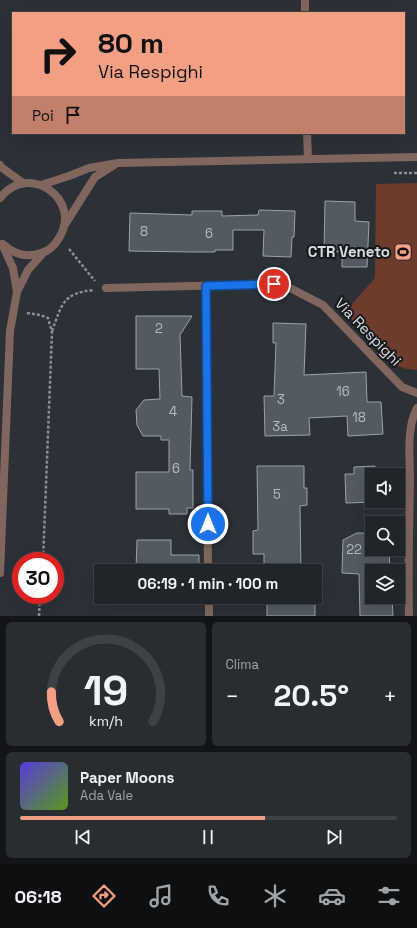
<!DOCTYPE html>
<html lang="it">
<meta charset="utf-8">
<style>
:root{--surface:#202529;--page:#282d31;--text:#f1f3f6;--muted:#a2a5a8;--line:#3d4246;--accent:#f39f84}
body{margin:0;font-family:"Space Grotesk",sans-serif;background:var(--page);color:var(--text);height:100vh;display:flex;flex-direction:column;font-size:15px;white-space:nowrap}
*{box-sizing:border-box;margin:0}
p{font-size:13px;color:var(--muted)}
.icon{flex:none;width:22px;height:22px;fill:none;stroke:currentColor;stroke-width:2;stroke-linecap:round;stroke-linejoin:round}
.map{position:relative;height:616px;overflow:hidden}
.details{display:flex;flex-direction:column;gap:6px;padding:6px;background:#121417;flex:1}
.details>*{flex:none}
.guide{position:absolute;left:12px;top:12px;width:393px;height:122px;border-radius:0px;box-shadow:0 4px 16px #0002,0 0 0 1px var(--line);background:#f39f84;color:#111;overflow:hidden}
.tools{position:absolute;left:365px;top:468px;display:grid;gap:8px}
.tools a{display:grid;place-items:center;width:40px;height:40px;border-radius:0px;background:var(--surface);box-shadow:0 4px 16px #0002,0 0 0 1px var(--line);font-size:20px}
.speed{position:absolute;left:12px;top:552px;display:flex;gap:8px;font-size:20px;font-weight:700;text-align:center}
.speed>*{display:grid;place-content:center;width:52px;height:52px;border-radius:50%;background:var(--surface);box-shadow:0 4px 16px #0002,0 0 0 1px var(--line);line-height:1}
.speed .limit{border:6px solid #d22;background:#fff;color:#111}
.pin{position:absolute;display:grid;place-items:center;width:34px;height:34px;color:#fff;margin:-17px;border:2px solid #fff;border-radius:50%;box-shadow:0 1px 4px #0007}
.me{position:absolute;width:44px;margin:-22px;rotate:0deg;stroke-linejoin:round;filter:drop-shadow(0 0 3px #0008)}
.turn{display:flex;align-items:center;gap:14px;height:84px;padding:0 20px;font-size:18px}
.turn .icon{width:52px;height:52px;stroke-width:2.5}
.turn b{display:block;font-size:28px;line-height:34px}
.then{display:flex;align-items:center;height:38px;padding:0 20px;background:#0003;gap:8px;font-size:15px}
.big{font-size:30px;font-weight:700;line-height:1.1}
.details .widget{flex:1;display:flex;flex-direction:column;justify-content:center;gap:6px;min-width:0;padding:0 14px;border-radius:6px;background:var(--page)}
.details .dial{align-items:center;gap:0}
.dial svg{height:104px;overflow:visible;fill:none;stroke:var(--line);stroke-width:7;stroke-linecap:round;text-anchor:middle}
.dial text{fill:var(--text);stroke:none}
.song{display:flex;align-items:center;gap:12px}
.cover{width:48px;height:48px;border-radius:6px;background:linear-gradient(135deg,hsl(250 70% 55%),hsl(90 70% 35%))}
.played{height:4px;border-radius:2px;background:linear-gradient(90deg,var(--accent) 65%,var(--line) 65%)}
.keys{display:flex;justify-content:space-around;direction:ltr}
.heat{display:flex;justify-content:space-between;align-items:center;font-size:22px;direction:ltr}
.details .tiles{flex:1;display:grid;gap:6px;grid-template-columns:1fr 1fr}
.widget:last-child{grid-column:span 2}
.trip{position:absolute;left:94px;top:564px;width:228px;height:40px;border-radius:0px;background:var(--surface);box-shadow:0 4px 16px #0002,0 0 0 1px var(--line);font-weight:700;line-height:40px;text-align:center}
.tabs{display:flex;height:64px;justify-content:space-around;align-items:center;background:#0d0f10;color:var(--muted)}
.tabs .icon{width:28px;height:28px}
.tabs .on{color:var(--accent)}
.tabs b{font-size:18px;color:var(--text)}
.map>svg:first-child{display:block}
.green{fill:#6e3c2c}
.building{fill:#545a62;stroke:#9ba2aa}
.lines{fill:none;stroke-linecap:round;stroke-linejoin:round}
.path{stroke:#8a8f94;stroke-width:2.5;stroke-dasharray:3 2;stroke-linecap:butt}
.service{stroke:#80665d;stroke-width:8}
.minor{stroke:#80665d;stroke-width:8}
.tertiary{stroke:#80665d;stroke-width:8}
.route-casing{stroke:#114b97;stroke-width:10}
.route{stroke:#1a73e8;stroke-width:7}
.labels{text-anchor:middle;stroke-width:4;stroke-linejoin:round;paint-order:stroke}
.number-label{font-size:13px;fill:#b8bcc1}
.poi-label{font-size:15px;font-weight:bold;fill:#d9dde1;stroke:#16181b;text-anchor:end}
.street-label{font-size:15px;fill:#d9dde1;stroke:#16181b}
</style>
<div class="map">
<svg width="417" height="616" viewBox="0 0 417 616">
<rect width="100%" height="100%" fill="#2b3137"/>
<path class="green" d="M417 183V370L407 369 394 365 385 358 345 312 375 278 376 184Z"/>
<g class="building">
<path d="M325 201 355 202V221L369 222 367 267H342V252L324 251Z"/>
<path d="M259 210 295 211 294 237H292L291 257 263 256 264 230H233V250H215V252H193L129 251 130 213 192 215V211H222V216L258 215Z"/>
<path d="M136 316H192L180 335 182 396 192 397 190 470H193V508H187V514H169V509H136V472H169V440H161V436H143L137 425 136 410 144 400 160 399 159 369H136Z"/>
<path d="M273 323 306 324 304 375 366 372 367 402H381L383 434 348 436 347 416 309 418 310 435 265 436 264 396H274L276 343H273Z"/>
<path d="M257 466H304V488H307V505L300 506 301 571H264V554H253V531L258 530Z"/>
<path d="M375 466V475H372V501H376V502L346 503 345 474H354V467Z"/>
<path d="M357 533H372V549H389L390 571H372V597H392L393 616H360L359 574 342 573 343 540Z"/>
<path d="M137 540H171V555H199V571L136 570Z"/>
<path d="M267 601 315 603V616H267Z"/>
</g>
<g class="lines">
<g class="path">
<path d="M394 173H417"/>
<path d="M69 249 95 281"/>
<path d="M27 313 40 315 48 318 52 332 43 561"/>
<path d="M52 331C62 305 62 293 94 290"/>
<path d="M39 616 40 595"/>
</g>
<g class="service">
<path d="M305 0V13"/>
<path d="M307 133 308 159"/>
</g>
<g class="minor">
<path d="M41 185 69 176 89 168 118 163 417 157"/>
<path d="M64 226 95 177 114 165"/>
<path d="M206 286 208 571"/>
<path d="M106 288 274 284 290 288 323 305 402 387 417 393"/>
<path d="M209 597V616"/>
<path d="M409 616C408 571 409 526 410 481 410 458 406 429 417 408"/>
</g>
<g class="tertiary">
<path d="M0 165 1 167 23 183"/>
<path d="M0 198C29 161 83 200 59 238 55 245 49 251 41 253 27 258 14 254 4 245"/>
<path d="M17 292 28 270 43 253"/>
<path d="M0 573 10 331 17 292 13 268 2 244"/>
</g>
</g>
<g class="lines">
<defs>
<path id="route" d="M208 524 206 286 274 284"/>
</defs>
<use href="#route" class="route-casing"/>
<use href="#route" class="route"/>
</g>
<defs>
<symbol id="stadium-square" viewBox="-11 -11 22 22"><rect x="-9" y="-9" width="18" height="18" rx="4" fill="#f39f84" stroke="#16181b"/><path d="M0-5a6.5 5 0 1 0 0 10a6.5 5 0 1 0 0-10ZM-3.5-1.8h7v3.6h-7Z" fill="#111"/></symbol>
</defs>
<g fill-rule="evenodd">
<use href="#stadium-square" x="393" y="242" width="20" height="20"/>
</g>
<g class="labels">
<g class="number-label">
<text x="144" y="236">8</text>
<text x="209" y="238">6</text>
<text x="159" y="333">2</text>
<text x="343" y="396">16</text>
<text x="281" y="404">3</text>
<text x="173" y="416">4</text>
<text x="359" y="422">18</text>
<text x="280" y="431">3a</text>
<text x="176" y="473">6</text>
<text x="277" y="499">5</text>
<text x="354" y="554">22</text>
</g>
<g class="poi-label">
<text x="390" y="257">CTR Veneto</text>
</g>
<g class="street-label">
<text transform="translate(368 332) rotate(46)" y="5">Via Respighi</text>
</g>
</g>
</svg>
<div class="tools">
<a><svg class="icon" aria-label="sound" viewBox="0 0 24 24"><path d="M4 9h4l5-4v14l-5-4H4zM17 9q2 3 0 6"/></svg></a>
<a><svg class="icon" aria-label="search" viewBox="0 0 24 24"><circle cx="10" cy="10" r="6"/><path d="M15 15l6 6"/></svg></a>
<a><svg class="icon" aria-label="layers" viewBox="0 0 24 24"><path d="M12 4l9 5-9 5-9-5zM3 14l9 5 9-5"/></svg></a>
</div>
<div class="speed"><div class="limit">30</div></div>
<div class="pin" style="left:274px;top:284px;background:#d93025"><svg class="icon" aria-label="arrive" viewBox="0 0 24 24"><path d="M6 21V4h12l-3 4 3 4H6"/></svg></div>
<svg class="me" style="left:208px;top:524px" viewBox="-20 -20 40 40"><circle r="17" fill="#1a73e8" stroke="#fff" stroke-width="3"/><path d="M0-11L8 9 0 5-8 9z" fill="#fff"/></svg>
<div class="trip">06:19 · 1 min · 100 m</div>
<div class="guide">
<div class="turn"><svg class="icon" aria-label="right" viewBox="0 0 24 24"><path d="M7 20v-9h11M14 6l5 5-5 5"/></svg><div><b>80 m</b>Via Respighi</div></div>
<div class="then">Poi<svg class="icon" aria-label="arrive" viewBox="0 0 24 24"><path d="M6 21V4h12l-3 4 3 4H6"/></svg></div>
</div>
</div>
<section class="details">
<div class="tiles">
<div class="widget dial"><svg viewBox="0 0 100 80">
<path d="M14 69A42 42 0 1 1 86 69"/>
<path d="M14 69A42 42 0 0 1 8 46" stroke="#f39f84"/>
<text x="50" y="56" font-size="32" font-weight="700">19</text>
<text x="50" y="72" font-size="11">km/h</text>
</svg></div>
<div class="widget"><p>Clima</p>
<div class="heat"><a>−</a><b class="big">20.5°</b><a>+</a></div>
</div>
<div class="widget">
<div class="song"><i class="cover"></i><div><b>Paper Moons</b><p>Ada Vale</p></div></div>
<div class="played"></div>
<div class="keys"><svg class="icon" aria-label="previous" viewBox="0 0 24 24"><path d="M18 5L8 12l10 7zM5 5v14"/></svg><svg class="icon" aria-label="pause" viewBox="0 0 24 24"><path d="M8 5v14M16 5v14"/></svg><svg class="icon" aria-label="next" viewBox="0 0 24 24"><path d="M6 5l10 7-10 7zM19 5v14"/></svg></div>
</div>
</div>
</section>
<nav class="tabs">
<b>06:18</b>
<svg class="icon on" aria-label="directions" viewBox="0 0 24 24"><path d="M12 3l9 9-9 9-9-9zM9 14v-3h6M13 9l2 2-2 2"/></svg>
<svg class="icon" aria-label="music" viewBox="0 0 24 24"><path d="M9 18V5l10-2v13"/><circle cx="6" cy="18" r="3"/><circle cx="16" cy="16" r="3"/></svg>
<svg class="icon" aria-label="phone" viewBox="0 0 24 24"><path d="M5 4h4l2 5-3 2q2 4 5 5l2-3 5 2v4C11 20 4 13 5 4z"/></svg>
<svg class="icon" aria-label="climate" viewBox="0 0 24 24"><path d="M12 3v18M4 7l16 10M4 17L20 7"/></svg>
<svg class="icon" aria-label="car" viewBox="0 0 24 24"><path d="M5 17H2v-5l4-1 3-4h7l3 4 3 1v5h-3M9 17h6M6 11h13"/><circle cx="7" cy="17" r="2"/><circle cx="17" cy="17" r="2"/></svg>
<svg class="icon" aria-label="filters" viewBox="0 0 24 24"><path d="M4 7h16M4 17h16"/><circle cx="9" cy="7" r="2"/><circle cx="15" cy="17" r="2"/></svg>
</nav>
